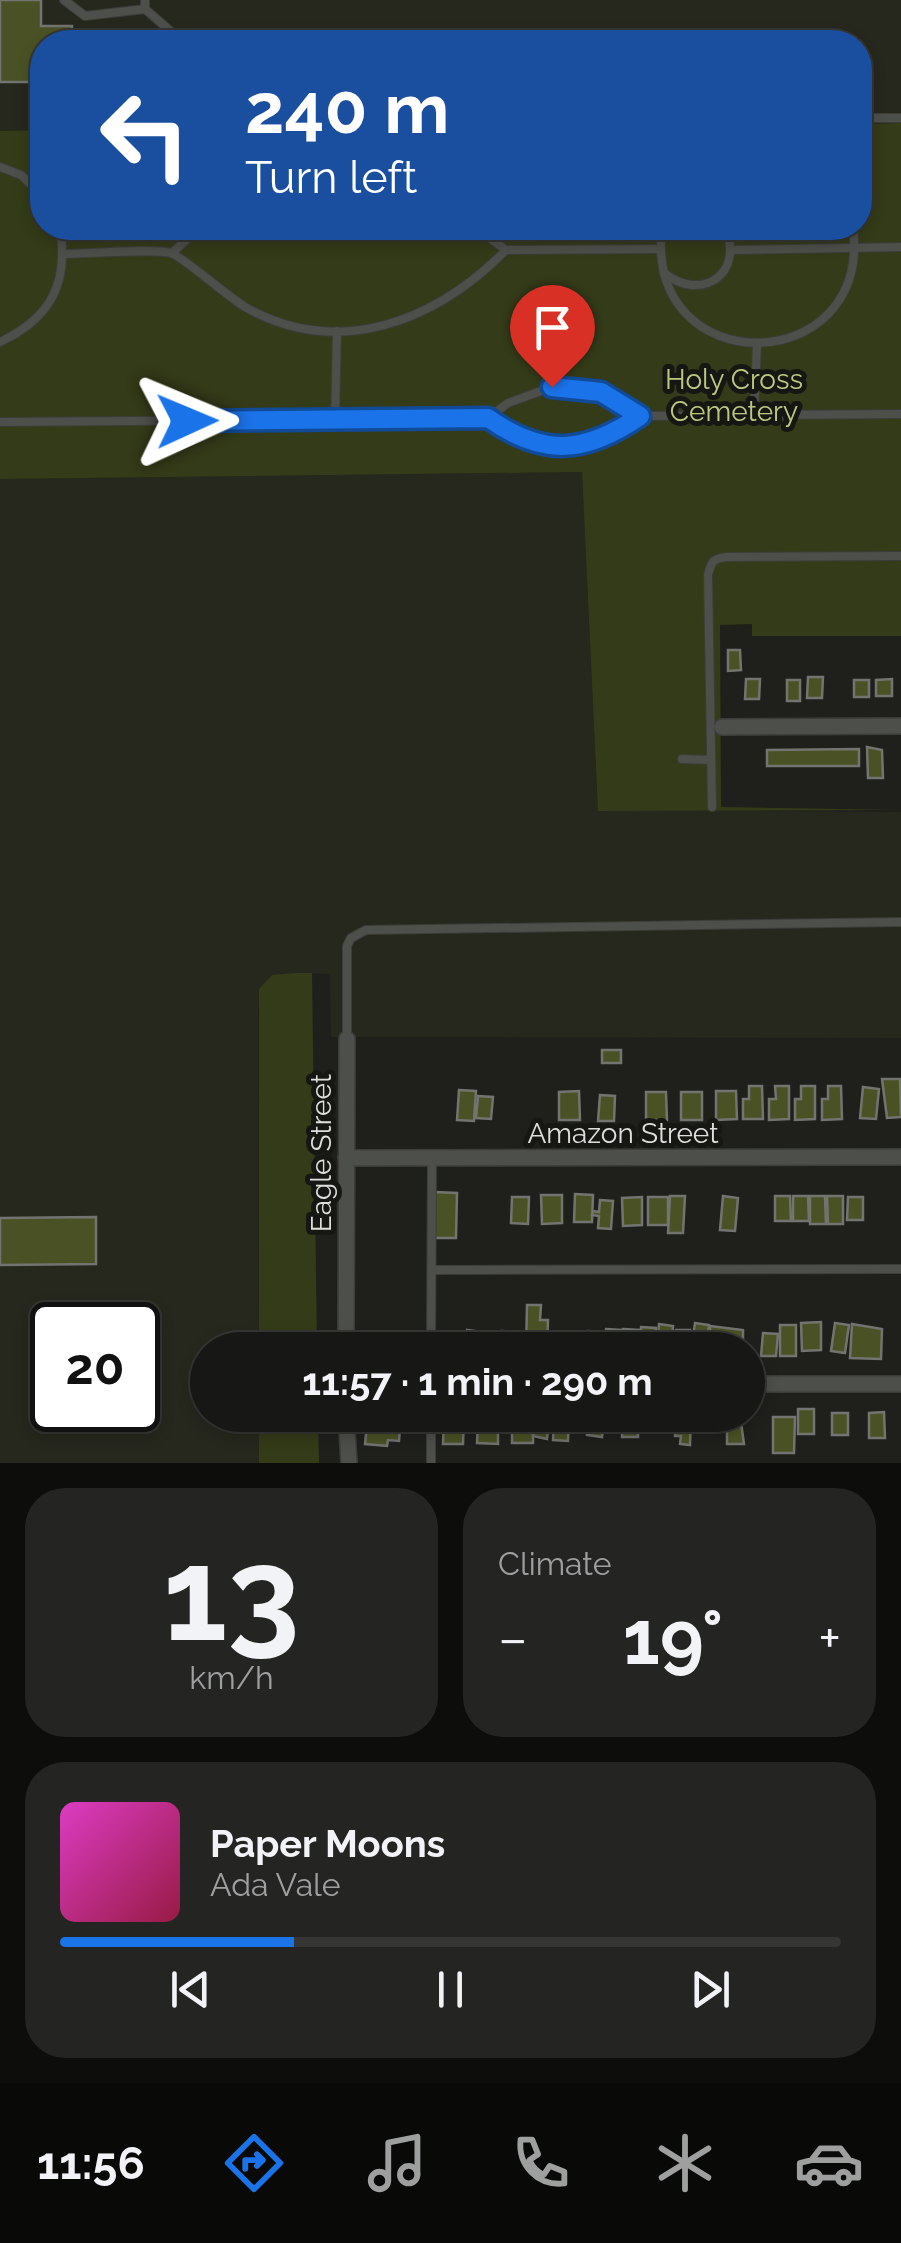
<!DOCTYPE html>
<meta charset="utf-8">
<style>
:root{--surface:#171815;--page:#242522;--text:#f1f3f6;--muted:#9ea0a0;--line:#363734;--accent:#1a73e8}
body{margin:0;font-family:Raleway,sans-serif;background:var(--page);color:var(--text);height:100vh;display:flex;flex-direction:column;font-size:38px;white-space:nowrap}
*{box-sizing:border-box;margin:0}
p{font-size:32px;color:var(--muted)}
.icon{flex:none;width:55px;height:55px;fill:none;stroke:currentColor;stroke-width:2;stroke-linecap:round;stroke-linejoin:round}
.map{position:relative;height:1463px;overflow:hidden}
.side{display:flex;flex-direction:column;gap:25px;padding:25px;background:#0d0d0c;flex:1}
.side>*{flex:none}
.top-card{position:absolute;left:30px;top:30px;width:842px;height:210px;border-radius:40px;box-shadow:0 5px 15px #0003,0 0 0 2px var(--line);background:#1a4fa0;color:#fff;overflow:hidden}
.speed{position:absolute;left:30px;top:1302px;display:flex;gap:20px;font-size:50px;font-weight:700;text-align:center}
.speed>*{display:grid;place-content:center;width:130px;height:130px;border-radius:50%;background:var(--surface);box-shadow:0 5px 15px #0003,0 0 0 2px var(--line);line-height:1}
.speed .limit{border:5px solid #111;border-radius:15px;background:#fff;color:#111}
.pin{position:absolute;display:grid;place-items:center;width:85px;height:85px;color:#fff;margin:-102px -42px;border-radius:50% 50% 50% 0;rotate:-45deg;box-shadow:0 0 10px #0007}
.pin .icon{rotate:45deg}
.me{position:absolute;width:110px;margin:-55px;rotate:89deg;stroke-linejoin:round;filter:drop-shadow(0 0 8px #0008)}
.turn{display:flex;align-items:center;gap:35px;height:210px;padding:0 50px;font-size:45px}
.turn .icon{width:130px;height:130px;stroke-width:2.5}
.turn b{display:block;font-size:70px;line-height:85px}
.big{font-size:75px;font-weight:700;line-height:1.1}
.side .widget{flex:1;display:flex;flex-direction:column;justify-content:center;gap:15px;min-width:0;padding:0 35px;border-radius:40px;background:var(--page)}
.side .dial{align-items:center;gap:0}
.dial b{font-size:130px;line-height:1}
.song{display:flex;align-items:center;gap:30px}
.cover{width:120px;height:120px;border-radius:15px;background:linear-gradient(135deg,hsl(310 70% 55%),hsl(340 70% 35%))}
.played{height:10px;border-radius:5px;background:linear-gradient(90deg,var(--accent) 30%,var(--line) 30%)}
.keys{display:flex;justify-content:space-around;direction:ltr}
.heat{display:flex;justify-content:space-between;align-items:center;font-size:55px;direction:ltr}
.side .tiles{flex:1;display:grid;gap:25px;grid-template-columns:1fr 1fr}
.widget:last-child{grid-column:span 2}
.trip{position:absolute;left:190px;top:1332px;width:575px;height:100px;border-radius:50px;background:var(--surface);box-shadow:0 5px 15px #0003,0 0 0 2px var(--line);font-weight:700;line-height:100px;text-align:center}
.tabs{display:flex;height:160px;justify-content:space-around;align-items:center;background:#090a08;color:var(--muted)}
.tabs .icon{width:70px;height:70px}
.tabs .on{color:var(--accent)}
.tabs b{font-size:45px;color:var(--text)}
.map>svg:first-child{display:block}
.built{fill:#26281e;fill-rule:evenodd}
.green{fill:#343b18}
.building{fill:#4a5225;stroke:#72746f;stroke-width:2.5}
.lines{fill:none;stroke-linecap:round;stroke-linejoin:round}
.service-casing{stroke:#3c3d3a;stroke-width:10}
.minor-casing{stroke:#3c3d3a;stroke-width:18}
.service{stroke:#4d4f4a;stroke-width:8}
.minor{stroke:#4d4f4a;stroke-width:15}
.route-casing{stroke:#114b97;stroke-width:25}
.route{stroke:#1a73e8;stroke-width:18}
.labels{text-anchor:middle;stroke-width:10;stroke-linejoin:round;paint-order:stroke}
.park-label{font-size:28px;fill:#bac980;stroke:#161713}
.street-label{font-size:28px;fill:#dedfdc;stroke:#161713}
</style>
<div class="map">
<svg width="901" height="1463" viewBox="0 0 901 1463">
<rect width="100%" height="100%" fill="#1f201c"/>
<g class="built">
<path d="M0 0H901V123L860 124V42H42V130L0 131Z"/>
<path d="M582 472 598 810 901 812V1038L331 1037 330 974 295 973 258 1008 259 1350H208V1415H259V1463H0V479ZM52 1325H138V1410H52Z"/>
</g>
<g class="green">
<path d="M901 123V636H752V624L720 625 721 807 901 810 598 811 582 472 0 479V131L42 130V228H860V124Z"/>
<path d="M295 973H312L317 1350H259V989L272 975Z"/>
<path d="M259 1415H318L319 1463H259Z"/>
</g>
<g class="building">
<path d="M0 0H41V26H72V42H42V82H0Z"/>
<path d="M728 650H740L741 670 728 671Z"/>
<path d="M808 677H823L822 698H807Z"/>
<path d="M746 679H760L759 699H745Z"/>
<path d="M892 679V696H876V680Z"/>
<rect x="787" y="680" width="13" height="21"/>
<rect x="854" y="680" width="15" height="17"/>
<path d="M867 747 882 750 883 778H868Z"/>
<path d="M859 749V766H767V750Z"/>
<rect x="602" y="1050" width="19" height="13"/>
<path d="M882 1079H900L901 1117 887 1118Z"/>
<path d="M749 1086H762L763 1119H743V1099H749Z"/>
<path d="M775 1086H789V1119L769 1120V1099H776Z"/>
<path d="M801 1086H815V1119L795 1120V1099H801Z"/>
<path d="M828 1086H841L842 1119 822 1120V1099H828Z"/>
<path d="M863 1087 879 1089 876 1119 860 1118Z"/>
<path d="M459 1090 476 1091 474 1121 457 1120Z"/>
<path d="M579 1091 580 1120H559V1092Z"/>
<path d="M716 1091H736L737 1119 716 1120Z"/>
<path d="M646 1092H666L667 1120H646Z"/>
<rect x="681" y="1092" width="21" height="28"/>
<path d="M600 1095 615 1096 614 1121H598Z"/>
<path d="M478 1096 493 1097 491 1119 476 1118Z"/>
<path d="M435 1192 457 1193 456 1238H434Z"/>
<path d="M575 1194 593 1195 592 1222H574Z"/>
<path d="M541 1195H562V1223L542 1224Z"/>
<path d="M670 1196H685L683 1233H668Z"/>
<path d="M723 1196 738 1198 735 1231 720 1230Z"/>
<path d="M775 1196H790L791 1221H775Z"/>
<path d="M793 1196H808L809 1221H793Z"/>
<path d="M810 1196H825L826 1224H810Z"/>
<path d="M827 1196H843V1224H828Z"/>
<path d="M512 1197H529L528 1224 511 1223Z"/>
<path d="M642 1197V1225L623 1226 622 1198Z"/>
<rect x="648" y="1197" width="20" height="28"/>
<path d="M848 1197H863V1220H847Z"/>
<path d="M600 1200 613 1201 611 1229 598 1228 599 1216 592 1215 593 1211 599 1212Z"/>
<path d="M96 1217V1264L0 1265V1218Z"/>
<path d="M527 1305H541L540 1320H548L547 1350H526Z"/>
<path d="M821 1322V1350L802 1351 801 1323Z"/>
<path d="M695 1323 709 1325 706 1350H691Z"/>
<path d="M835 1323 849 1325 845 1353 831 1351Z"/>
<path d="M659 1324 673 1326 671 1350H657Z"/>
<path d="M852 1324 882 1329 881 1359 850 1358Z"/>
<rect x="780" y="1325" width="16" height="31"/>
<path d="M710 1326 743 1330V1350H710Z"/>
<path d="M641 1327 656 1328 655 1350H640Z"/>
<path d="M606 1329 621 1330 620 1350H605Z"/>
<path d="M623 1329 639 1330V1350H623Z"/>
<path d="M467 1330 483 1332 480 1350H464Z"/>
<rect x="676" y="1330" width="14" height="20"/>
<path d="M502 1331 518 1332 516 1350H500Z"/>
<path d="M588 1331 603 1332 602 1350H587Z"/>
<path d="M763 1333 778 1334 776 1356H761Z"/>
<rect x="798" y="1409" width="16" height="25"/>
<path d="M884 1412 885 1438H869V1413Z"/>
<rect x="832" y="1413" width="16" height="22"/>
<path d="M368 1415H393L392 1428 400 1429 399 1441 388 1440 387 1446 365 1444Z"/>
<path d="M521 1415H533V1443H512V1417Z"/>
<path d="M537 1415H550L547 1439 533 1436Z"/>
<path d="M554 1415H569L568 1441 553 1440Z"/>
<path d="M589 1415H604L602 1437 587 1435Z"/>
<path d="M623 1415H638V1437H622Z"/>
<path d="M676 1415H691L690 1445 680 1444 681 1436H675Z"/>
<path d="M740 1415 744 1444H727V1416Z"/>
<path d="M444 1416 464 1417 463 1444H443Z"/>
<path d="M478 1416 498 1417V1444L477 1443Z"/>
<path d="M773 1417H795L794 1453H773Z"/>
</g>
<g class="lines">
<defs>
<g id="service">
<path d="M64 0 85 16 145 9"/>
<path d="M145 0V9L183 42"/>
<path d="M860 118H901"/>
<path d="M0 167 21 175 42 195"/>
<path d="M476 228 506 250 660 249"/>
<path d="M662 228C644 383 872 379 853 228"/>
<path d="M731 250 901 247"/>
<path d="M172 253 199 228"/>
<path d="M64 254C85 254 155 248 171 253 183 257 227 296 245 307 339 360 436 321 506 250"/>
<path d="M664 273C702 303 745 273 725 228"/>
<path d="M0 342C51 318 69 283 60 228"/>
<path d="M754 415 757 345"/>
<path d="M488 418C543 456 585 454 640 416"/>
<path d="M335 419 337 331"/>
<path d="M0 422 488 418 508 403 552 387 601 392 640 416 901 414"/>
<path d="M682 759 710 760"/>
<path d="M712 807 708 575C711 562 713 558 727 557L901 556"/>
<path d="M347 1039V946L351 938 366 930 901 922"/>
<path d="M432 1270 901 1269"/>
<path d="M431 1350 432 1158"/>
<path d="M431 1463V1415"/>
</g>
<g id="minor">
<path d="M722 727 901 726"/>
<path d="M346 1158 901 1157"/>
<path d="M346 1350 347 1039"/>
<path d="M748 1384H901"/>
<path d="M346 1415 349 1463"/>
</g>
</defs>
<use href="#service" class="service-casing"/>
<use href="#minor" class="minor-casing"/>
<use href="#service" class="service"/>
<use href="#minor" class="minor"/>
</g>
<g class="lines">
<defs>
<path id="route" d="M187 421 488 418C543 457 585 454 640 416L601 392 552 387"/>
</defs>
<use href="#route" class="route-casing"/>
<use href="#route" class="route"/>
</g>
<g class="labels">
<g class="park-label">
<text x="734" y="389">Holy Cross<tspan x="734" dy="32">Cemetery</tspan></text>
</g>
<g class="street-label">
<text x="623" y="1143">Amazon Street</text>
<text transform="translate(321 1153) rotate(-90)" y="10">Eagle Street</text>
</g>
</g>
</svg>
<div class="speed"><div class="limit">20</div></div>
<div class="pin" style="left:552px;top:387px;background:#d93025"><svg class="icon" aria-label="arrive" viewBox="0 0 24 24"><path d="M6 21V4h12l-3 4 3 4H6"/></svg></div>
<svg class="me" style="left:187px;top:421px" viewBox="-20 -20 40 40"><path d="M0-17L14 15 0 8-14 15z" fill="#1a73e8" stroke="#fff" stroke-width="4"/></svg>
<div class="trip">11:57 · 1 min · 290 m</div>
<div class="top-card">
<div class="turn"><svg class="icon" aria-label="left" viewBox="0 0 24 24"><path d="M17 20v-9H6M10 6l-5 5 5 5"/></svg><div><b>240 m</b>Turn left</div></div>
</div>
</div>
<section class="side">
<div class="tiles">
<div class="widget dial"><b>13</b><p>km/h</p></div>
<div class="widget"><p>Climate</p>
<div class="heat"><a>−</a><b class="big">19°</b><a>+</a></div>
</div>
<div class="widget">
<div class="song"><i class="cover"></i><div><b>Paper Moons</b><p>Ada Vale</p></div></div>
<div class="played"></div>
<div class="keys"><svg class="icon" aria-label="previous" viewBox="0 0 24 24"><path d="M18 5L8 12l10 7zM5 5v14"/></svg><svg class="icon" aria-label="pause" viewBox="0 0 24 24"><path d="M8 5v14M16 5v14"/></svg><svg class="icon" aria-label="next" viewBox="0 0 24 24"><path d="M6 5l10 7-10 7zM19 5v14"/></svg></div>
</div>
</div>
</section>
<nav class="tabs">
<b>11:56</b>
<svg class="icon on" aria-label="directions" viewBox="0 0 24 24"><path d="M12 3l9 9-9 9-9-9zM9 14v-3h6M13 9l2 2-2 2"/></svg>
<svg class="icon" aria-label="music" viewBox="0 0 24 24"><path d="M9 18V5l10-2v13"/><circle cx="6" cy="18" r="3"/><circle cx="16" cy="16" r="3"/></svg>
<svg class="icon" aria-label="phone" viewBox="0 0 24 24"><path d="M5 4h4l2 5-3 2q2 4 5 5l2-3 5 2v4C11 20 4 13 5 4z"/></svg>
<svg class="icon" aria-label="climate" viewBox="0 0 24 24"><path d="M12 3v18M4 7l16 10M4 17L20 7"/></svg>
<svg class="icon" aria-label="car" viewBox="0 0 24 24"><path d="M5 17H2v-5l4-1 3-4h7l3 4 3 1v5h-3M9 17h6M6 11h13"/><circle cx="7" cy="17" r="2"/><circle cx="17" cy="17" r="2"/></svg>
</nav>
